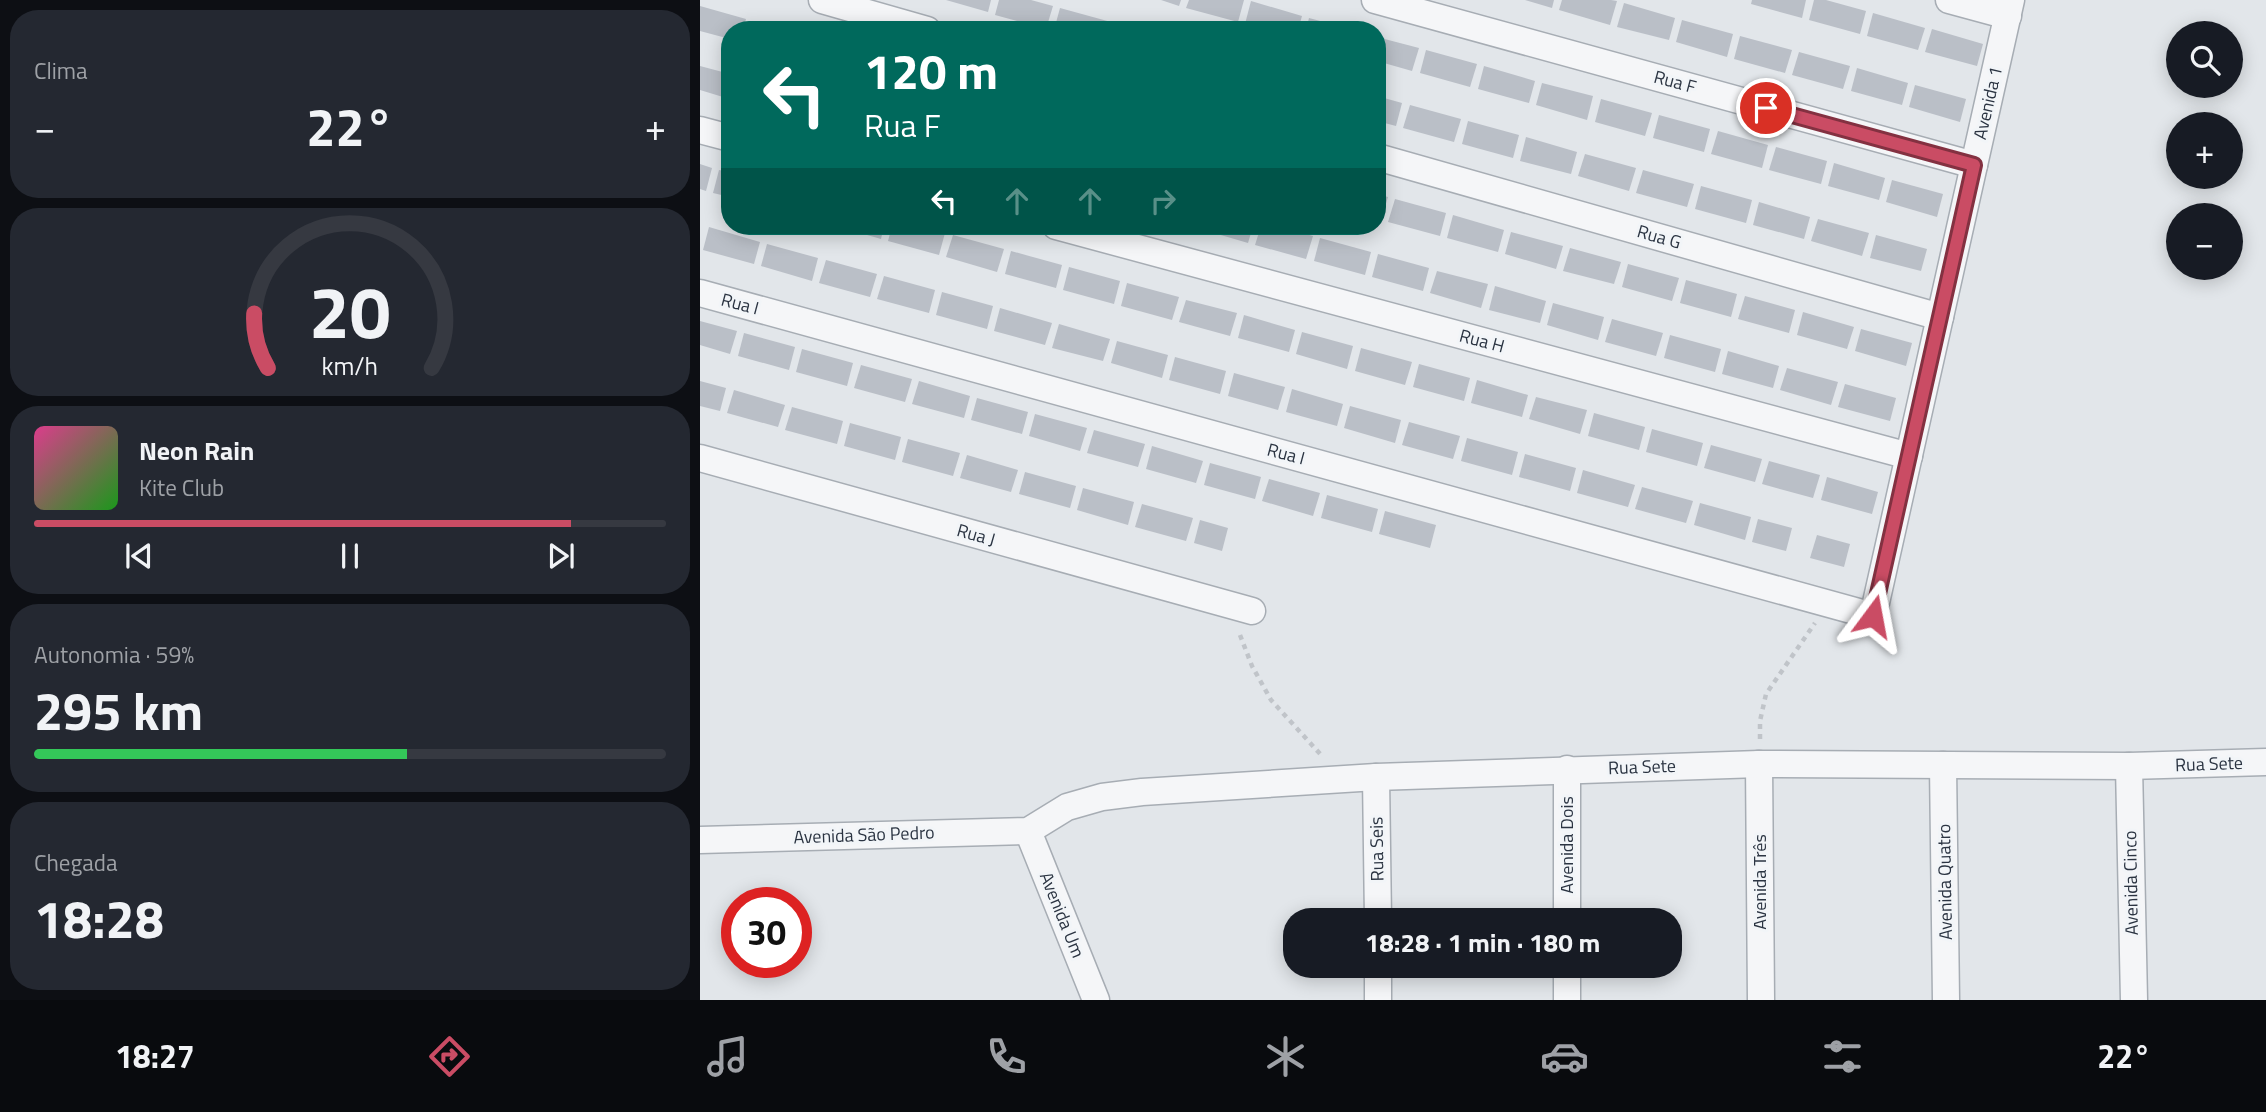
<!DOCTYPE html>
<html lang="pt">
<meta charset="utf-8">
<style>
:root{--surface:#171b24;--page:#242831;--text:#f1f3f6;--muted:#9ea1a6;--line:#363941;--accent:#ca4c64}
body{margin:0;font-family:"Titillium Web",sans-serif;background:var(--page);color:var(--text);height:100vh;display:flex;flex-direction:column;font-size:26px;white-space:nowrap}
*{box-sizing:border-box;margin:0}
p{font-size:23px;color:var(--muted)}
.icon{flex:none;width:38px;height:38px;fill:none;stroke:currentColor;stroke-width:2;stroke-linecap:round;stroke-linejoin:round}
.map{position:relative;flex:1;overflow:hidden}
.panel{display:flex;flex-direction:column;gap:10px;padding:10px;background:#0d0f14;width:700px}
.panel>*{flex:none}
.guide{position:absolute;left:21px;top:21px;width:665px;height:214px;border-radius:28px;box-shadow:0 4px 18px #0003;background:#00695c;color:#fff;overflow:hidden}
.controls{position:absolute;left:1466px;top:21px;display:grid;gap:14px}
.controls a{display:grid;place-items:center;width:77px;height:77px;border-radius:50%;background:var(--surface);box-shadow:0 4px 18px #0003;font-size:35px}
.speed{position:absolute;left:21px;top:887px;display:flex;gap:14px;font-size:35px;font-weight:700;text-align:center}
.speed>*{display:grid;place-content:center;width:91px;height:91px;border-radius:50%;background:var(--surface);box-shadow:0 4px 18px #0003;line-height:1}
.speed .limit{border:10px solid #d22;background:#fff;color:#111}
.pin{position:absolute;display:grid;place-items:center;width:60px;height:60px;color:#fff;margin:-30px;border:4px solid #fff;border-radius:50%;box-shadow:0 2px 7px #0007}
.me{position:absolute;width:77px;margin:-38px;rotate:13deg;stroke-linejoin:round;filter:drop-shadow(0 0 5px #0008)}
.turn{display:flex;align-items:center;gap:24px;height:147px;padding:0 28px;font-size:32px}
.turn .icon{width:91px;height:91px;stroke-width:2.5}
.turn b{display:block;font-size:49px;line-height:60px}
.lanes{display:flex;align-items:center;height:66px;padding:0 28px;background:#0003;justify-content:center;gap:35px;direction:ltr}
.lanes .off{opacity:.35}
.big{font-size:52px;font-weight:700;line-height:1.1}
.panel .card{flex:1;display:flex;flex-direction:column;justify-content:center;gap:10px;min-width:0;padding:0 24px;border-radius:28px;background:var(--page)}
.panel .dial{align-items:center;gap:0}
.dial svg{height:182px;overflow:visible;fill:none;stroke:var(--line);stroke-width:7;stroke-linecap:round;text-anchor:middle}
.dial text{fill:var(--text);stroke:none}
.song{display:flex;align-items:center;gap:21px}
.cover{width:84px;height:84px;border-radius:10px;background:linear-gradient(135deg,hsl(330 70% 55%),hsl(120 70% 35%))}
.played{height:7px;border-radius:4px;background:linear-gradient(90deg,var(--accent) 85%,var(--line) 85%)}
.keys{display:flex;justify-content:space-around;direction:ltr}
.heat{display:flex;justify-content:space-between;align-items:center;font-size:38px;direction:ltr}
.charge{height:10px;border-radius:5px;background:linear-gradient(90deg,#34c759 59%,var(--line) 0)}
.trip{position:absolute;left:583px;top:908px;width:399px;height:70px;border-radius:28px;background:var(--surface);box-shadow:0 4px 18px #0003;font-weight:700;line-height:70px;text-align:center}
.tab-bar{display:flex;height:112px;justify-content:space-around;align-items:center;background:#090b0e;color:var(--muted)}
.tab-bar .icon{width:49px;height:49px}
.tab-bar .active{color:var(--accent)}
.tab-bar b{font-size:32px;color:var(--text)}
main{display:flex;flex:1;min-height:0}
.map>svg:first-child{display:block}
.building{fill:#babfc7}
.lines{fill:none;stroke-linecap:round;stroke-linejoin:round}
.minor-casing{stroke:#a7adb4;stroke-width:29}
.path{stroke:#c0c4c9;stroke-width:4.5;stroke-dasharray:5 5;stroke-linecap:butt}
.minor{stroke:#f5f6f8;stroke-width:26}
.route-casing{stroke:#833141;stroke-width:18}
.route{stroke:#ca4c64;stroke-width:12}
.labels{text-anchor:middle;stroke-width:6;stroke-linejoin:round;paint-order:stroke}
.street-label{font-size:18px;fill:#2b3442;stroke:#f2f5f8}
</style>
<main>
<section class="panel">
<div class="card"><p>Clima</p>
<div class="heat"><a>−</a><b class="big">22°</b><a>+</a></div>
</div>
<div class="card dial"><svg viewBox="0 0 100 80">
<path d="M14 69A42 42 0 1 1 86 69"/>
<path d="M14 69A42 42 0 0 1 8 45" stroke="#ca4c64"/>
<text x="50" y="56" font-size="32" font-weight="700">20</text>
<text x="50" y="72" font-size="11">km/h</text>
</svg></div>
<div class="card">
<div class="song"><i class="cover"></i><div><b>Neon Rain</b><p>Kite Club</p></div></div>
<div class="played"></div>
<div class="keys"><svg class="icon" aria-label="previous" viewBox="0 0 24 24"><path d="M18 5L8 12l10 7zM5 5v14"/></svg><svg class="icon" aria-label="pause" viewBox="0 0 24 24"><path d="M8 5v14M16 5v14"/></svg><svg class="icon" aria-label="next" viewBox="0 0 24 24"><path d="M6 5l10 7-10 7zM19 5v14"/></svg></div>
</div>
<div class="card"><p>Autonomia · 59%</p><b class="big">295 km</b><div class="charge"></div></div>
<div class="card"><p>Chegada</p><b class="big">18:28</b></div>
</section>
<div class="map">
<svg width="1566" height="1000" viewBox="0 0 1566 1000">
<rect width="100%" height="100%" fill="#e2e6ea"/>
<g class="building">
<path d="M246 0H291L288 12Z"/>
<path d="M299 0H331L353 6 346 29 295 15Z"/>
<path d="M461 0H481L479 6Z"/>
<path d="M489 0H544L538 22 486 8Z"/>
<path d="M825 0H854L852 8Z"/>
<path d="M862 0H911L917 1 910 25 859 10Z"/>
<path d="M1052 0H1106L1102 18 1051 4Z"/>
<path d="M1114 0H1126L1166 11 1160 34 1109 20Z"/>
<path d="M551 1 602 16 598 30H565L545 24Z"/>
<path d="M924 3 975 18 969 40 917 27Z"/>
<path d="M0 6 46 19 43 30H30V39L0 31Z"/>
<path d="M360 8 411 22 409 30H354Z"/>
<path d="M1173 13 1225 28 1218 50 1167 36Z"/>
<path d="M609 18 650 29V30H606Z"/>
<path d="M982 20 1033 34 1027 57 976 42Z"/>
<path d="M54 21 83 29V30H51Z"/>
<path d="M418 24 435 29V30H417Z"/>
<path d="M1232 29 1283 44 1277 66 1225 52Z"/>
<path d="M1040 36 1092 50 1085 73 1034 59Z"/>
<path d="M677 37 719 48 712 71 677 61Z"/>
<path d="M726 50 777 64 770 87 720 73Z"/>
<path d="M1099 52 1150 66 1143 89 1092 75Z"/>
<path d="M0 66 30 74 23 97 0 90Z"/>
<path d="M784 66 835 81 829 103 778 89Z"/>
<path d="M1157 68 1208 83 1202 105 1151 91Z"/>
<path d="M842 83 893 96 887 120 836 105Z"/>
<path d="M1215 85 1266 99 1260 122 1209 107Z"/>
<path d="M677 96 702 103 696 126 677 121Z"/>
<path d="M901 99 952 113 945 136 895 122Z"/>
<path d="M710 105 761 119 754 142 703 128Z"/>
<path d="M959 115 1010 129 1004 152 953 138Z"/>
<path d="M768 121 819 135 813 158 762 144Z"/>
<path d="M1018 131 1068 145 1062 168 1011 154Z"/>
<path d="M826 137 877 152 871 174 820 161Z"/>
<path d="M1076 147 1127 161 1121 184 1069 170Z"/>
<path d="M885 154 936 168 929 191 878 176Z"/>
<path d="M1134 163 1185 178 1179 200 1128 186Z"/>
<path d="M0 164 12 168 6 191 0 189Z"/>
<path d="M19 170 30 172V197L13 193Z"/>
<path d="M943 170 994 184 987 207 936 193Z"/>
<path d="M1192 180 1243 194 1237 217 1186 202Z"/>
<path d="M1001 186 1052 200 1046 223 995 209Z"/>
<path d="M677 194 688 197 681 220 677 219Z"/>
<path d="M695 199 746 213 740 236 688 222Z"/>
<path d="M1059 202 1110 217 1104 239 1053 225Z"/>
<path d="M753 215 804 230 798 252 747 238Z"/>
<path d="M1118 219 1169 233 1162 256 1111 241Z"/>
<path d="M136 226H184L181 239Z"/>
<path d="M192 226H221L245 233 239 255 188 241Z"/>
<path d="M498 226H553L548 243 497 228Z"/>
<path d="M561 226H576L613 236 606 259 555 245Z"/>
<path d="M9 227 60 242 54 264 3 250Z"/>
<path d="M811 232 863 246 856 269 805 254Z"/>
<path d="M253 235 304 249 297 272 246 257Z"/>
<path d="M1176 235 1227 249 1221 271 1170 258Z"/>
<path d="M620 238 671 252 665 275 614 261Z"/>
<path d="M67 244 118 258 112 281 61 266Z"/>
<path d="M870 248 921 262 914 284 863 271Z"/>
<path d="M311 251 362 265 356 288 305 274Z"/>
<path d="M678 254 729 268 723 291 672 277Z"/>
<path d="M126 260 177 274 170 297 119 283Z"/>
<path d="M928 264 979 278 972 301 922 287Z"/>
<path d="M369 267 420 281 414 304 363 290Z"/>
<path d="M737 271 788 284 781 308 730 293Z"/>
<path d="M184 276 235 290 229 313 177 299Z"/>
<path d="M986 280 1037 294 1031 317 980 303Z"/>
<path d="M427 283 479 297 472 320 421 306Z"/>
<path d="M795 286 846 301 840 323 789 310Z"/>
<path d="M242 292 293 306 287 329 236 315Z"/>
<path d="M1045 296 1095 310 1089 333 1038 319Z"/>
<path d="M486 300 537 313 530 336 479 322Z"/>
<path d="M853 303 904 317 898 340 847 325Z"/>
<path d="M300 308 352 323 345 345 294 331Z"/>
<path d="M1103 312 1154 327 1147 349 1097 335Z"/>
<path d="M544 315 595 330 589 352 538 338Z"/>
<path d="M912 319 963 333 956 356 905 342Z"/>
<path d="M0 321 37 331 30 354 0 345Z"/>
<path d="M359 324 410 339 403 361 352 348Z"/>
<path d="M1161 329 1212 343 1206 366 1155 351Z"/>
<path d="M602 332 653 346 647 369 596 354Z"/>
<path d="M44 333 95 347 89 370 38 356Z"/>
<path d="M970 335 1021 349 1015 372 964 358Z"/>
<path d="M417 341 468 355 462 378 411 363Z"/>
<path d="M661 348 712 362 705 385 655 371Z"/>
<path d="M102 349 153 363 147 386 96 372Z"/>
<path d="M1028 351 1079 366 1073 388 1022 374Z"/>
<path d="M475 357 526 371 520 394 469 380Z"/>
<path d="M719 364 770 378 764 401 713 387Z"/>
<path d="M161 365 212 379 205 402 154 388Z"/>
<path d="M1087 368 1138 382 1131 405 1080 390Z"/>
<path d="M534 373 585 387 578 410 528 396Z"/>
<path d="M777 380 828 395 822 417 771 403Z"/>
<path d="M0 381 26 388 20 411 0 406Z"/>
<path d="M219 381 270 396 264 418 212 404Z"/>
<path d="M1145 384 1196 398 1190 421 1138 407Z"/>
<path d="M592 389 643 404 637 426 586 412Z"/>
<path d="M34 390 85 405 78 427 27 413Z"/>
<path d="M836 397 887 410 880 434 829 419Z"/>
<path d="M277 398 328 412 322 434 271 420Z"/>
<path d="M650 406 701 420 695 443 644 428Z"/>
<path d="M92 407 143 421 137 444 85 430Z"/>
<path d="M894 413 945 427 939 450 888 436Z"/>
<path d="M335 414 387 428 380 451 329 436Z"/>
<path d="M709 422 760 436 753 459 702 445Z"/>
<path d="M150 423 201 437 195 460 144 446Z"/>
<path d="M952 429 1003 443 997 466 946 452Z"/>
<path d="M394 430 445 444 438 467 387 453Z"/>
<path d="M767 438 818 452 812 475 761 461Z"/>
<path d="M208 439 260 453 253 476 202 462Z"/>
<path d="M1011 445 1062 459 1055 482 1004 468Z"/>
<path d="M452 446 503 461 496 483 446 469Z"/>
<path d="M825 454 876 468 870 491 819 477Z"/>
<path d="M267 455 318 470 311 492 260 478Z"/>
<path d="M1069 461 1120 475 1113 498 1062 484Z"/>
<path d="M510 463 561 477 555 499 504 485Z"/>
<path d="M883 470 935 485 928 507 877 493Z"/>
<path d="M325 472 376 486 370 508 319 494Z"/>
<path d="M1127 477 1178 492 1172 514 1121 500Z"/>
<path d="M569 479 620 493 613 516 562 501Z"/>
<path d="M942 487 993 501 986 523 935 509Z"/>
<path d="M383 488 434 502 428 525 377 510Z"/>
<path d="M627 495 678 509 672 532 621 518Z"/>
<path d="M1000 503 1051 517 1045 540 994 525Z"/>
<path d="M442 504 493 518 486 541 435 527Z"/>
<path d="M685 511 736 525 730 548 679 534Z"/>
<path d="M1058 519 1092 528 1086 551 1052 542Z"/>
<path d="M500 520 528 528 522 551 494 543Z"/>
<path d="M1117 535 1150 544 1144 567 1110 558Z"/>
</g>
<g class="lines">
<defs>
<g id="minor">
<path d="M122 0 227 30"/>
<path d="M675 0 1274 165"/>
<path d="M1249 0 1308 16"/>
<path d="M0 130 30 138"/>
<path d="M677 157 1240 317"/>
<path d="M356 226 1209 456"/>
<path d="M0 293 1173 616 1311 0"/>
<path d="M0 458 552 611"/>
<path d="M1059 764 1061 1000"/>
<path d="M1243 765 1246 1000"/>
<path d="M1429 766 1434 1000"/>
<path d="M867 769V920"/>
<path d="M676 777 678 920"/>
<path d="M328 831 396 1000"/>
<path d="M0 840 328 831 367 807 402 797 442 792 676 777 1059 764 1429 766 1566 762"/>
<path d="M678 966V1000"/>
<path d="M867 966V1000"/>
</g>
</defs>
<use href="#minor" class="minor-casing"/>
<g class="path">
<path d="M540 635 552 666 571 700 622 756"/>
<path d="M1060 739V721L1066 694 1115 623"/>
</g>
<use href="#minor" class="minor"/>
</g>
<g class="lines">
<defs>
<path id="route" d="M1066 108 1274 165 1173 616"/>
</defs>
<use href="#route" class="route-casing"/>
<use href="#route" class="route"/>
</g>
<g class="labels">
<g class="street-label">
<text transform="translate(975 82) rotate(15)" y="6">Rua F</text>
<text transform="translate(1288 103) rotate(-77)" y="6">Avenida 1</text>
<text transform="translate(959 237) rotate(16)" y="6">Rua G</text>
<text transform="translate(40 304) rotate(15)" y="6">Rua I</text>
<text transform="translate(782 341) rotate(15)" y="6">Rua H</text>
<text transform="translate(586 454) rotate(15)" y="6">Rua I</text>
<text transform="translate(276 535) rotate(16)" y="6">Rua J</text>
<text transform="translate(1509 764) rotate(-2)" y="6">Rua Sete</text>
<text transform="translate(942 767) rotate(-2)" y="6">Rua Sete</text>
<text transform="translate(164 835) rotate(-2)" y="6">Avenida São Pedro</text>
<text transform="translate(867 845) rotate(-90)" y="6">Avenida Dois</text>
<text transform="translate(677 849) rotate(-91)" y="6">Rua Seis</text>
<text transform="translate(1060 882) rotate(-90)" y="6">Avenida Três</text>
<text transform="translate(1245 882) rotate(-91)" y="6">Avenida Quatro</text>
<text transform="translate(1431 883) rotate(-91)" y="6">Avenida Cinco</text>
<text transform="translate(362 915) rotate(68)" y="6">Avenida Um</text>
</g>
</g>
</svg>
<div class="controls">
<a><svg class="icon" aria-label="search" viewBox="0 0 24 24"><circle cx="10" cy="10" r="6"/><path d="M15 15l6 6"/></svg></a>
<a>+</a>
<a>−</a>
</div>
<div class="speed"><div class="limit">30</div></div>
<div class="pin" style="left:1066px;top:108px;background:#d93025"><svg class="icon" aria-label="arrive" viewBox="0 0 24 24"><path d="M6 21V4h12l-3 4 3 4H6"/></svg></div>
<svg class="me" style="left:1173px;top:616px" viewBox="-20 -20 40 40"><path d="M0-17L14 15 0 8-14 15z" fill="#ca4c64" stroke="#fff" stroke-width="4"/></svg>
<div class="trip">18:28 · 1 min · 180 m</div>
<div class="guide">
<div class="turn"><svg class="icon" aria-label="left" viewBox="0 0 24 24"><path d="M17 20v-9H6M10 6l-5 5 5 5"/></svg><div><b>120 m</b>Rua F</div></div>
<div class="lanes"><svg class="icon" aria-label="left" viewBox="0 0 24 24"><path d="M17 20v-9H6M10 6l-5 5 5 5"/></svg><svg class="icon off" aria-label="ahead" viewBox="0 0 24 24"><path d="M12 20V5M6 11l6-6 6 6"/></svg><svg class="icon off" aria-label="ahead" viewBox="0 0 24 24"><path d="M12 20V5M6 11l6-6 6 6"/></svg><svg class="icon off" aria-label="right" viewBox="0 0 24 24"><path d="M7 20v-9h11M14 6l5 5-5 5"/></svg></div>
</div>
</div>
</main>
<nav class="tab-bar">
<b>18:27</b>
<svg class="icon active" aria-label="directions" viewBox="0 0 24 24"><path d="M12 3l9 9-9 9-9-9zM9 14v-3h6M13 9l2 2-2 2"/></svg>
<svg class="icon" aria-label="music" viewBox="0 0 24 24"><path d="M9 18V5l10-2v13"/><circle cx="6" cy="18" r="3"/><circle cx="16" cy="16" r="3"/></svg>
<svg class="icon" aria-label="phone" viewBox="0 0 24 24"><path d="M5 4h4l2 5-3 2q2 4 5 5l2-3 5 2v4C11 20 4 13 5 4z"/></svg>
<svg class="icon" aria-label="climate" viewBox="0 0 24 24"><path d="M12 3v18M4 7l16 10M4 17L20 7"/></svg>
<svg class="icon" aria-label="car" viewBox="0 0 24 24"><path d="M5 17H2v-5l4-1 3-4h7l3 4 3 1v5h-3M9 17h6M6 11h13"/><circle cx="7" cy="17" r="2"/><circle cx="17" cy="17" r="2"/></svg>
<svg class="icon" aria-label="filters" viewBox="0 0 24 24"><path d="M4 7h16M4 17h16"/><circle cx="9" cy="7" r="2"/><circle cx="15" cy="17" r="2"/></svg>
<b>22°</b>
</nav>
